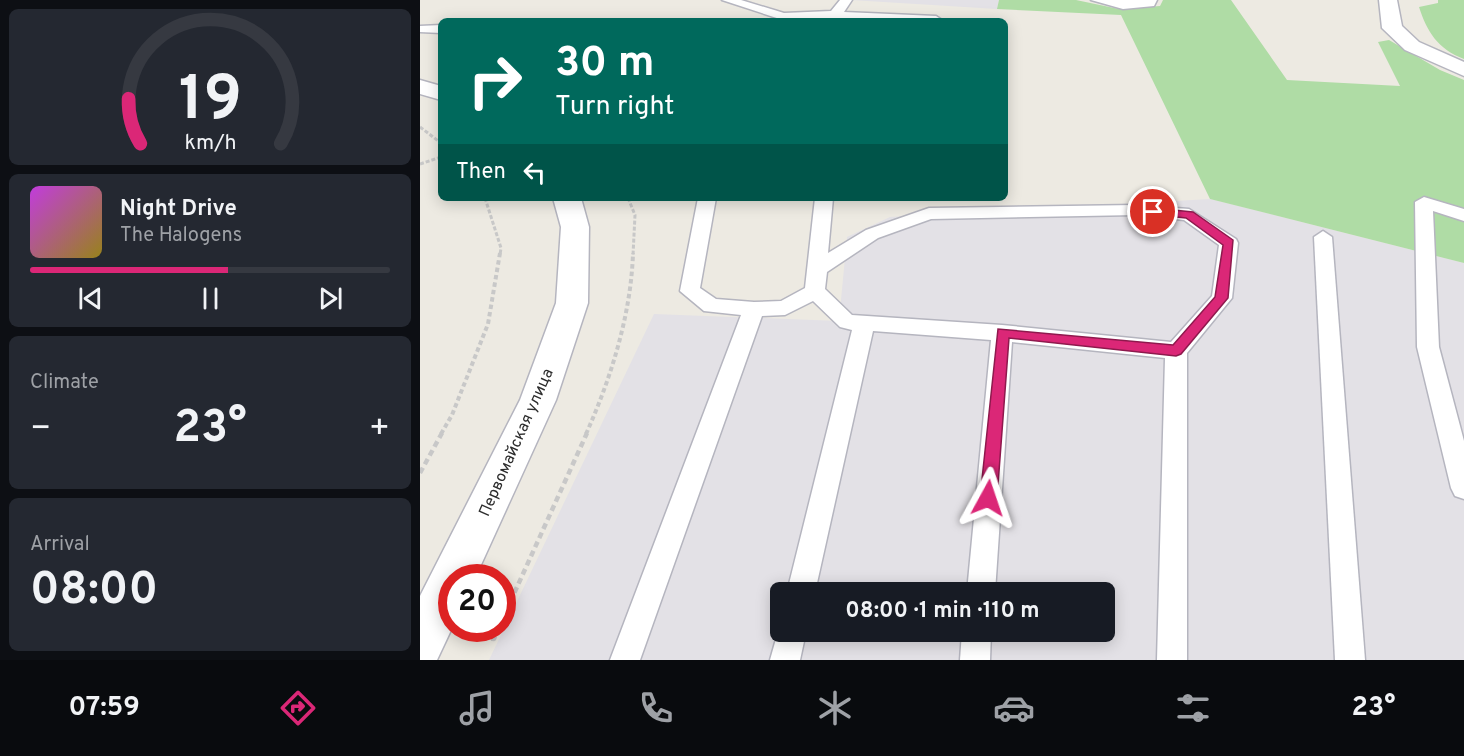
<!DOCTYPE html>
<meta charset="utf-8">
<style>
:root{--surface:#171b24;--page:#242831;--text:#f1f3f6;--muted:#9ea1a6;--line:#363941;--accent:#db2777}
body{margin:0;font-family:Overpass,sans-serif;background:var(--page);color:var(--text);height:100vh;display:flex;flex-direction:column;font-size:22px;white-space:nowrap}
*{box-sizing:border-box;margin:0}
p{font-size:20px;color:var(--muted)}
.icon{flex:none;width:33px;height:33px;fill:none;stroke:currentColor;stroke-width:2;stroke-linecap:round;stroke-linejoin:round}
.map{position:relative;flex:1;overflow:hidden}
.details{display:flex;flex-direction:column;gap:9px;padding:9px;background:#0d0f14;width:420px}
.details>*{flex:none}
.guide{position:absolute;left:18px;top:18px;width:570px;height:183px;border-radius:9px;box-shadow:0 3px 15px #0003;background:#00695c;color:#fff;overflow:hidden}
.speed{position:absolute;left:18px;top:564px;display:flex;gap:12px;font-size:30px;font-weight:700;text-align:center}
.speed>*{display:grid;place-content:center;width:78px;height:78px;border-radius:50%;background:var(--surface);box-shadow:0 3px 15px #0003;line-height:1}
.speed .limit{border:9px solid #d22;background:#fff;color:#111}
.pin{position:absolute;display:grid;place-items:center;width:51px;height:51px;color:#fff;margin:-26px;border:3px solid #fff;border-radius:50%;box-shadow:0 2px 6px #0007}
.me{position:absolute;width:66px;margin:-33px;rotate:5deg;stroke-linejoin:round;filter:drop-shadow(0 0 4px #0008)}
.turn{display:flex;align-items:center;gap:21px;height:126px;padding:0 18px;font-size:27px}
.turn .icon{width:78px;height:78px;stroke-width:2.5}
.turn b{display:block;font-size:42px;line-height:51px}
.then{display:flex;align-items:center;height:57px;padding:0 18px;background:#0003;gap:12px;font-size:22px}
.big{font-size:45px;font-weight:700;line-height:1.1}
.details .card{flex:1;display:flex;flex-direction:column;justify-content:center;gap:9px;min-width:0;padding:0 21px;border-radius:9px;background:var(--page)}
.details .dial{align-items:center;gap:0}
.dial svg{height:156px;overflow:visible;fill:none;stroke:var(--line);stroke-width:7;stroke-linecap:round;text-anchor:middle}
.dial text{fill:var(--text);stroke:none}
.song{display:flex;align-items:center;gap:18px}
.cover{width:72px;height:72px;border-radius:9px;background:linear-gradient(135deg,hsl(290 70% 55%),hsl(50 70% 35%))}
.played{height:6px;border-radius:3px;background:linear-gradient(90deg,var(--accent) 55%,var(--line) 55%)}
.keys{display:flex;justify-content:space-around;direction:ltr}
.heat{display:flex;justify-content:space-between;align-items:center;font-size:33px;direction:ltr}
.trip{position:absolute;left:350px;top:582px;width:345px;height:60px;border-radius:9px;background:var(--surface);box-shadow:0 3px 15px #0003;font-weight:700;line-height:60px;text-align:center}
.dock{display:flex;height:96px;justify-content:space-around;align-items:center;background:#090b0e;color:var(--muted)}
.dock .icon{width:42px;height:42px}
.dock .current{color:var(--accent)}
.dock b{font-size:27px;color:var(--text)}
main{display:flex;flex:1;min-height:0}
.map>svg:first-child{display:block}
.industrial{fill:#e3e1e6;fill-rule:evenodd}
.green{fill:#afdca5}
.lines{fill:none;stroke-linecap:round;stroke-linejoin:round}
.lane-casing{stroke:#b5b5bf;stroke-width:3}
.street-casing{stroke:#b5b5bf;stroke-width:3}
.secondary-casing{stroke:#b5b5bf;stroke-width:3}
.path-far2{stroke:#c8c8c8;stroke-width:3;stroke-dasharray:4 2;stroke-linecap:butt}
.path-far1{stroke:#c8c8c8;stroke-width:4;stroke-dasharray:4.5 3;stroke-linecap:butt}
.path{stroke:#c8c8c8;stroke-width:4.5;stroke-dasharray:6 4;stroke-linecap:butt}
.lane{fill:#fff;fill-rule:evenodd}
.street{fill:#fff;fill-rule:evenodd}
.secondary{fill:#fff;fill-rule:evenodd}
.route{fill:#db2777;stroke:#8e194d;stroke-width:1.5}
.labels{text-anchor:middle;stroke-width:6;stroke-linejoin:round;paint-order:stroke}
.street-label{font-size:16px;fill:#2d2d2d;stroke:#fff}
</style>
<main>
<section class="details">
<div class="card dial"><svg viewBox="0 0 100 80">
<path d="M14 69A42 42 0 1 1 86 69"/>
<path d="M14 69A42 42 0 0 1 8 46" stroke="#db2777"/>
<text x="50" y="56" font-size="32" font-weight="700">19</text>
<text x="50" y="72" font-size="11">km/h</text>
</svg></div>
<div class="card">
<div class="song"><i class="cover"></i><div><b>Night Drive</b><p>The Halogens</p></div></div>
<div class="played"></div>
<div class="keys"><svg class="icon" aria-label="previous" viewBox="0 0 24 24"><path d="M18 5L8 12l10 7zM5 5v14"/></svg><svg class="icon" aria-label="pause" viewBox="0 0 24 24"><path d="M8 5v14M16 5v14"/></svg><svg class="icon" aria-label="next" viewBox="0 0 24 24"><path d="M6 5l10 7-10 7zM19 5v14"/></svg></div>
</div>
<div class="card"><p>Climate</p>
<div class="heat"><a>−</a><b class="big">23°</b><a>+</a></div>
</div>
<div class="card"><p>Arrival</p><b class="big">08:00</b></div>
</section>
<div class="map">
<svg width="1044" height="660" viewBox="0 0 1044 660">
<rect width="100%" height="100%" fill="#edeae2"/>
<g class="industrial">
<path d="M431 0H579L577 9Z"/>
<path d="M790 199 1044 263V660H69L234 314 419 321 427 237 470 217ZM360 592H684V632H360Z"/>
</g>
<g class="green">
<path d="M579 0H656L699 9 740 6 743 0H811L867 80 980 86 958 42 969 40 1020 70 1044 80V263L790 199 701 15 577 9Z"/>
<path d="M1018 0H1044V59C1018 49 1007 32 999 7L1018 3Z"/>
</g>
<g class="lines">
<defs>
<g id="lane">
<path d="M302 0H321L364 13 411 11 420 0H432L424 12 516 16 522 20 366 21Z"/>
<path d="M671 0H737L734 6 703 9Z"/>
<path d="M21 25V33L0 32V26Z"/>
<path d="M1004 197 1044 209V221L1013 211 1019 347 1044 441V499L1035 496 1031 488 997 347 995 202Z"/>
<path d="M278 198H296L280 288 296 299 334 302 361 301 385 288 395 198H413L408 253 446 230 509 208 716 205 769 209 816 239 818 243 812 298 767 353V660H737L745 358 592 342 575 592H547L571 340 453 331 395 592H367L432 330 420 327 393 301 365 315 342 316 220 660H190L321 315 284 311 260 291ZM716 215 764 220 799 245 792 296 751 342 582 325 432 315 405 289 407 272 458 238 511 219Z"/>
<path d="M903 231 912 237 945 660H915L894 237Z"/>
<path d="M360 625V632H386L380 660H350Z"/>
<path d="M542 632H571L570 660H540Z"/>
</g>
<path id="street" d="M959 0H977L982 26 999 42 1044 62V76L985 50 962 28Z"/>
<g id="secondary">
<path d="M0 80 21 86V100L0 94Z"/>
<path d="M133 198H161L169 227 168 303 136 400 55 578H32V628L17 660H0V596L100 400 136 303 141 227Z"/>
</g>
</defs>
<use href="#lane" class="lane-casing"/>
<use href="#street" class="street-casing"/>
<use href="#secondary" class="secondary-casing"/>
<g class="path-far2">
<path d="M0 127 21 143"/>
<path d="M0 164 21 157"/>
<path d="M65 198 81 248 80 255"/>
<path d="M208 198 215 215 213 255"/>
</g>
<g class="path-far1">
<path d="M21 434 32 415 68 324 80 253"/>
<path d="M166 434C191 378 211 315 213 253"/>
</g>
<g class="path">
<path d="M0 473 22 433"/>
<path d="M82 620 167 433"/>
<path d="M51 638 74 639 78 628"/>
</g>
<use href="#lane" class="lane"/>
<use href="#street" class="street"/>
<use href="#secondary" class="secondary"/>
</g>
<path class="route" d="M733 208 773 212 813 240 808 298 761 354 756 356 589 338 577 498 574 503 568 505 563 503 560 498 578 329 753 345 795 297 803 245 766 218 729 214V209Z"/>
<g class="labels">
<g class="street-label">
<text transform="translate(95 442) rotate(-66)" y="6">Первомайская улица</text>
</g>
</g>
</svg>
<div class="speed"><div class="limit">20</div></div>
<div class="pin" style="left:733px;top:212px;background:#d93025"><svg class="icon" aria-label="arrive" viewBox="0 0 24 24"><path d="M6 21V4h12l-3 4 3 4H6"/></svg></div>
<svg class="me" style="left:568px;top:498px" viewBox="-20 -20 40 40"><path d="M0-17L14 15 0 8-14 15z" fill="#db2777" stroke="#fff" stroke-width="4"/></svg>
<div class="trip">08:00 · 1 min · 110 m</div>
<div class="guide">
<div class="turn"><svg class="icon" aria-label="right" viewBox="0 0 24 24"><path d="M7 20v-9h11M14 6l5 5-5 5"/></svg><div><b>30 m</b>Turn right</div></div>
<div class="then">Then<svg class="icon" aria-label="left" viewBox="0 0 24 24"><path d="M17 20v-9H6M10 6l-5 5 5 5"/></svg></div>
</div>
</div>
</main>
<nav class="dock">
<b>07:59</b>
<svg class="icon current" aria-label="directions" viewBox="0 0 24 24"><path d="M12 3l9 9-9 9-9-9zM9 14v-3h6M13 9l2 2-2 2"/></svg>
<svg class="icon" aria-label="music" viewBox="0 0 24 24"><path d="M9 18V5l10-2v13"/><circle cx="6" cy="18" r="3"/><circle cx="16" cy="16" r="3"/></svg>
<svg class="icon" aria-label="phone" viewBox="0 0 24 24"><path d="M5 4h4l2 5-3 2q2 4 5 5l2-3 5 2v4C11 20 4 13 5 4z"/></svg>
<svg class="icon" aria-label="climate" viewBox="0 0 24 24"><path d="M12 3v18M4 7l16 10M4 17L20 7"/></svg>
<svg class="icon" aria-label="car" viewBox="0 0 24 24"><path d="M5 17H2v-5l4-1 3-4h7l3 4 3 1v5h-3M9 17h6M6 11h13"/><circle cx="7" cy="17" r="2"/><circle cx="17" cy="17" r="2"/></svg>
<svg class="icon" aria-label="filters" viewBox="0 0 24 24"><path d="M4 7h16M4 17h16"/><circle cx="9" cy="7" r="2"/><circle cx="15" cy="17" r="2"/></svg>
<b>23°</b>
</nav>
